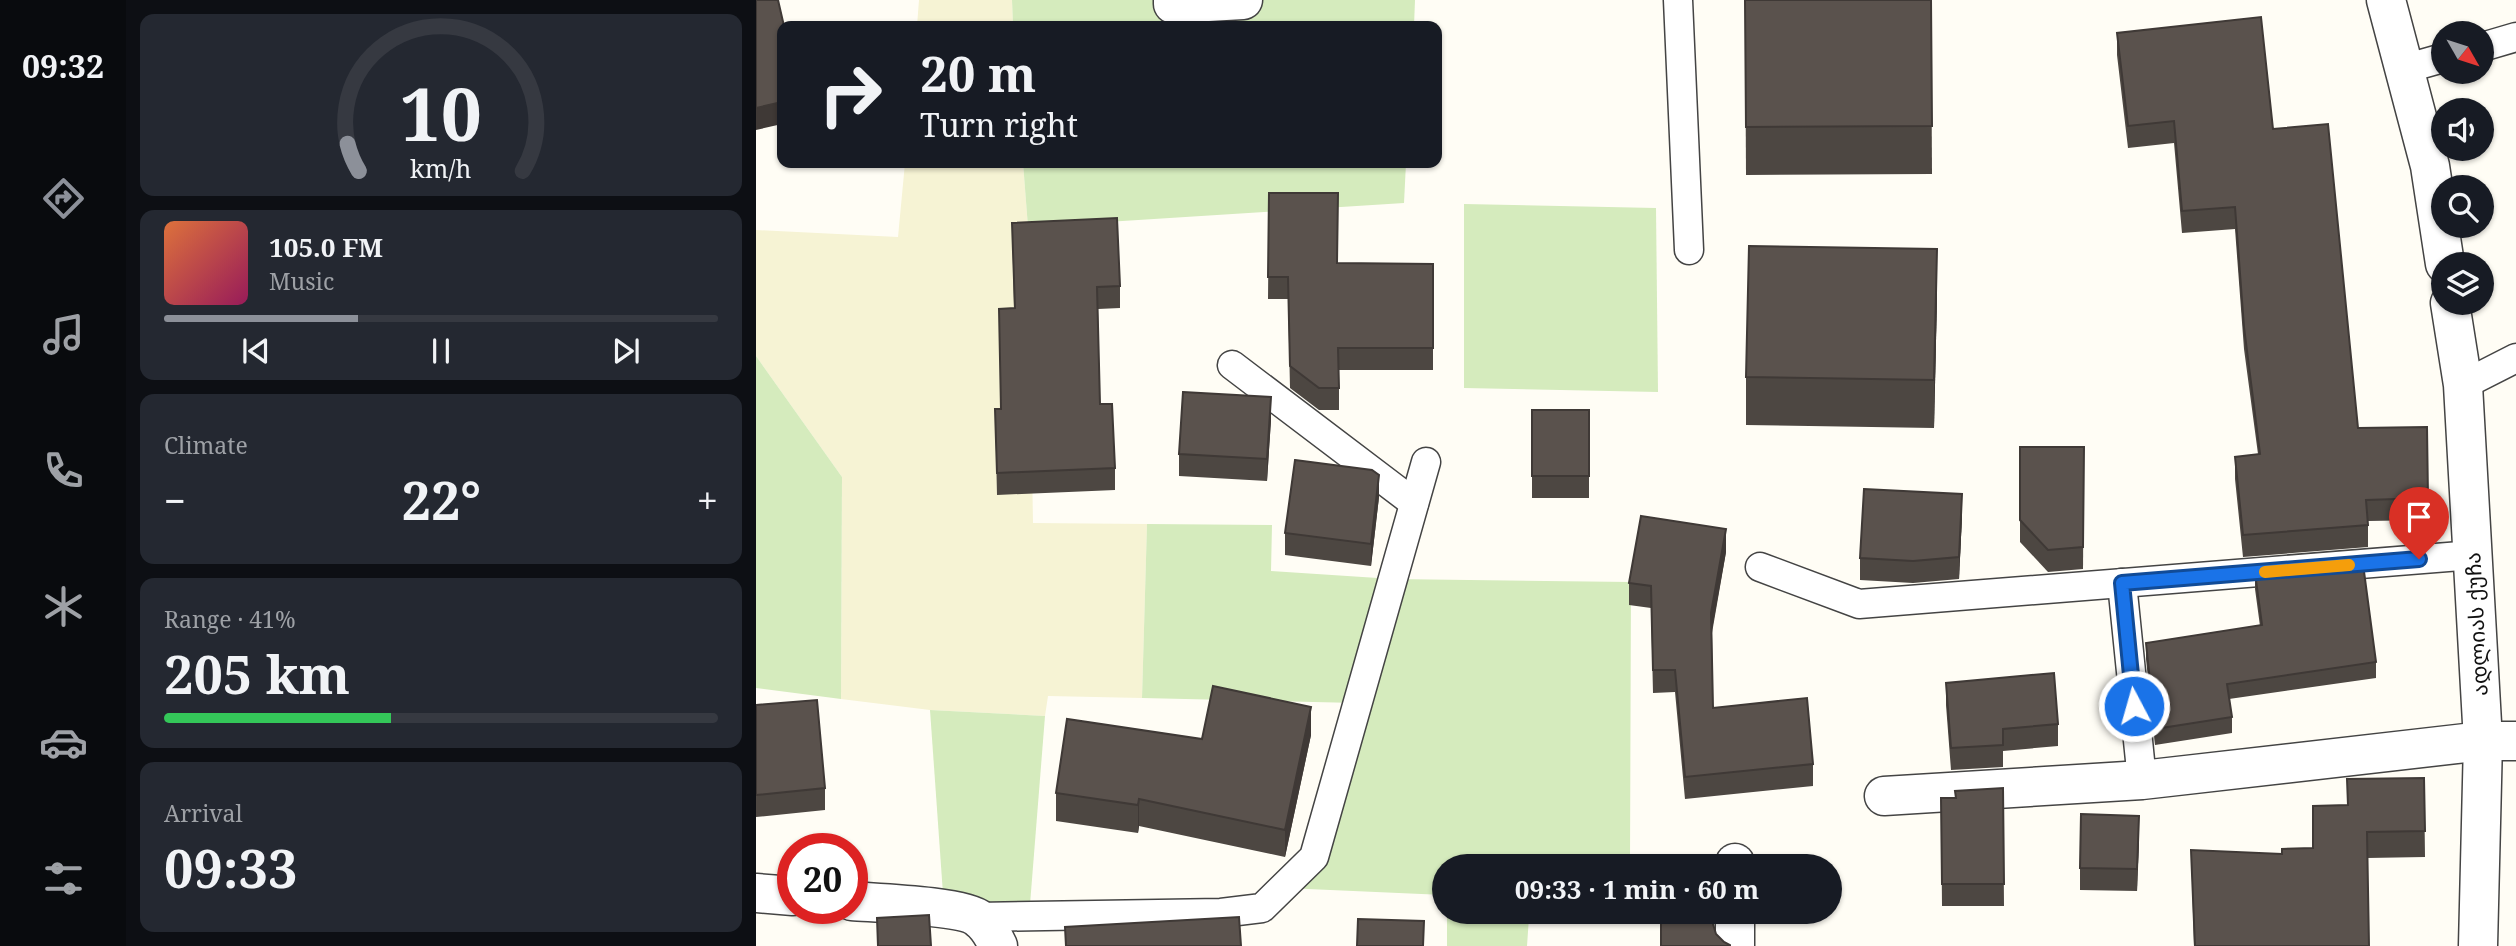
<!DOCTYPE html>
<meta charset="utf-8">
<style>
:root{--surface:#171b24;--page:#242831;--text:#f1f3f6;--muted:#9ea1a6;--line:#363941;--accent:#8c9099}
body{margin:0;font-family:"Noto Serif","Noto Sans Georgian",serif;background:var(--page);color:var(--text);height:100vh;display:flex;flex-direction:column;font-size:26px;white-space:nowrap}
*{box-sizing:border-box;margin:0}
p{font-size:23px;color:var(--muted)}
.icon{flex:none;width:38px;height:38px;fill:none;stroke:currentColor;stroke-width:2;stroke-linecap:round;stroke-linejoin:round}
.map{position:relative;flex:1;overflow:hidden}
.sheet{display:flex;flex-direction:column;gap:14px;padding:14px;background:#0d0f14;width:630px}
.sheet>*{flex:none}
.guide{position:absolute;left:21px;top:21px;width:665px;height:147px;border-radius:14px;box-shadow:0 2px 5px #0004;background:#171b24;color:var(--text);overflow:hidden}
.needle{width:46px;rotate:129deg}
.controls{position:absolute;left:1675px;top:21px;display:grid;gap:14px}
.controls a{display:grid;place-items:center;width:63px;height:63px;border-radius:50%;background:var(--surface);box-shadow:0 2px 5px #0004;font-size:35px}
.speed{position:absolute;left:21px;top:833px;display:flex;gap:14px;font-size:35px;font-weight:700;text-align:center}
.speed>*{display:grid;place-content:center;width:91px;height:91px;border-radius:50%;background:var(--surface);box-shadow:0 2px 5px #0004;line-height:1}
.speed .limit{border:10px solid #d22;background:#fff;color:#111}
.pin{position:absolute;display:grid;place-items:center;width:60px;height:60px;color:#fff;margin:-72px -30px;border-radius:50% 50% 50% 0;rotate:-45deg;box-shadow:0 0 7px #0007}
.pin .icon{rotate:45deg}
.me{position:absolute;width:77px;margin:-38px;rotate:354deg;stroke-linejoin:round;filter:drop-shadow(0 0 5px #0008)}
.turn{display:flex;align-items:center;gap:24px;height:147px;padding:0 28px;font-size:32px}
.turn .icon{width:91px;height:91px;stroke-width:2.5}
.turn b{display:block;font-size:49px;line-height:60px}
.big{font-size:52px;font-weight:700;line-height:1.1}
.sheet .widget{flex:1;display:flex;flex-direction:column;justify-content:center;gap:10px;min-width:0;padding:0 24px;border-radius:14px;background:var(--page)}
.sheet .dial{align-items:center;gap:0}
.dial svg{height:182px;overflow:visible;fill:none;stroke:var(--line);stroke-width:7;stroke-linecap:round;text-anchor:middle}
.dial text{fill:var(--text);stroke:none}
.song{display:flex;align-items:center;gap:21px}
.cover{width:84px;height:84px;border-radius:10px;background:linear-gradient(135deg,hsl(20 70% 55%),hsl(330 70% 35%))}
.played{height:7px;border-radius:4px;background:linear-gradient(90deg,var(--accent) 35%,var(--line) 35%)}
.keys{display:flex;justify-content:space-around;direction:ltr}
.heat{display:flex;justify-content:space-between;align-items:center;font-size:38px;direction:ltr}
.charge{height:10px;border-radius:5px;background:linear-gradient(90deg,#34c759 41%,var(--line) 0)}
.trip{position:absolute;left:676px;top:854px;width:410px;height:70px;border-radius:35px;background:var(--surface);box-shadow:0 2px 5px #0004;font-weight:700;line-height:70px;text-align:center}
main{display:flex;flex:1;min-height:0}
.tab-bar{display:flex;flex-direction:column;width:126px;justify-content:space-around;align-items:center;background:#090b0e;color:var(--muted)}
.tab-bar .icon{width:49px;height:49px}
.tab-bar .current{color:var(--accent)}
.tab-bar b{font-size:32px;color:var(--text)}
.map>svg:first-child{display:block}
.farmland{fill:#f6f3d4}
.green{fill:#d5ebbd}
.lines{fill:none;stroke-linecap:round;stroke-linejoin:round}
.service-casing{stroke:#444;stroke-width:31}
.minor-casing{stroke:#444;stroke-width:41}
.service{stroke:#fff;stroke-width:28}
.minor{stroke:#fff;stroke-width:38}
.wall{fill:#4d4742}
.shaded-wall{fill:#3f3936}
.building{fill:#5a524d;stroke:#3f3936;stroke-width:2}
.route-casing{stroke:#114b97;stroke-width:18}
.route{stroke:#1a73e8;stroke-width:12}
.slow{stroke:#f59e0b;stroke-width:12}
.labels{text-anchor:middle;stroke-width:7;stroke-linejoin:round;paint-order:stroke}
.street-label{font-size:21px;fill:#111;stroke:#fff}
</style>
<main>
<nav class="tab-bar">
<b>09:32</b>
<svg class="icon current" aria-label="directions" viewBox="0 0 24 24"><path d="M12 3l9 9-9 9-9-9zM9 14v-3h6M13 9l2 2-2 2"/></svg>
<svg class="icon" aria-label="music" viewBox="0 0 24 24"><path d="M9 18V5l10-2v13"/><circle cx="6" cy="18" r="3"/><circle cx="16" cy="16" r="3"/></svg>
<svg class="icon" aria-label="phone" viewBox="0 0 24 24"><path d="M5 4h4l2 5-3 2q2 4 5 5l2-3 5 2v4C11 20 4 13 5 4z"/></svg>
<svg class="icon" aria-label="climate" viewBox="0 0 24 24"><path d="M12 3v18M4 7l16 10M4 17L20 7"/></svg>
<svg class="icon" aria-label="car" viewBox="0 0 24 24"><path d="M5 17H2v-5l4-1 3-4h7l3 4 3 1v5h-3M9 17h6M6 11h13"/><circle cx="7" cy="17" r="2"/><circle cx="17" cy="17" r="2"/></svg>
<svg class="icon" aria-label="filters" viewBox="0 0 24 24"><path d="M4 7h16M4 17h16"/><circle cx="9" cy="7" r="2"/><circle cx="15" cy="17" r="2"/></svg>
</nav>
<section class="sheet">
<div class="widget dial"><svg viewBox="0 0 100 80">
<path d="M14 69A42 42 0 1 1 86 69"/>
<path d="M14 69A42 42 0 0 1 9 57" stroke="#8c9099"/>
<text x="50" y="56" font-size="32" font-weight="700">10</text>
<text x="50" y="72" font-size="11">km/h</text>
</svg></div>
<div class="widget">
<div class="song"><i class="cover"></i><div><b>105.0 FM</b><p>Music</p></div></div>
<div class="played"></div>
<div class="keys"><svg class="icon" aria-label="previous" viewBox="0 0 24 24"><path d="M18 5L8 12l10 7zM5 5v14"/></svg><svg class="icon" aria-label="pause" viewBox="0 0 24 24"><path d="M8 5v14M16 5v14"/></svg><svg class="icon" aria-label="next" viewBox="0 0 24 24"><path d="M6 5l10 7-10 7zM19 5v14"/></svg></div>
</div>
<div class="widget"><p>Climate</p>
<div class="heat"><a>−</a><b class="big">22°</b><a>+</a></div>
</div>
<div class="widget"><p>Range · 41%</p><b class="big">205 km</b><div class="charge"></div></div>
<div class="widget"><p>Arrival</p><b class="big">09:33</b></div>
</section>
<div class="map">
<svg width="1760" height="946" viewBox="0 0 1760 946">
<rect width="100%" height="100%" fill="#fffdf5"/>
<g class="farmland">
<path d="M163 0H256L257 26H161Z"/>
<path d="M149 163H267L272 227 277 523 391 524 386 698 292 696 289 716 174 710 85 699 86 477 0 356V230L142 237Z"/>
</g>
<g class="green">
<path d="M256 0H659L658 26H257Z"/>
<path d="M267 163H650L648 203 272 227Z"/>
<path d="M708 204 900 208 902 392 708 388Z"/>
<path d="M0 356 86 477 85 699 0 688Z"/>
<path d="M391 524 516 525 515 571 637 579 875 582 874 866H688V895L529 888 558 857 601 703 386 698Z"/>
<path d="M174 710 289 716 273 917 188 908Z"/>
<path d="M691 912H817L773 917 771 946H691Z"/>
</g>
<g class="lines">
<defs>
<g id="service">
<path d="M922 0 933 250"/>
<path d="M1726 47 1760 37"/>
<path d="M1648 69 1687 58"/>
<path d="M476 365 658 503"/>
<path d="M1707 385 1760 358"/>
<path d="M1004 567 1103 604 1717 555"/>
<path d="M1366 583 1386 780"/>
<path d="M222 917 465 913 506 908 558 857 670 462"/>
</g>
<g id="minor">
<path d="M417 0V4L487 0"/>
<path d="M1630 0 1674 166 1689 264"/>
<path d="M1694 303 1707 385 1727 741 1722 946"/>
<path d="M1128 796 1386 780 1727 741H1760"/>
<path d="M979 866V863"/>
<path d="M0 893 37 896"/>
<path d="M96 901C120 903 208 906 223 919 231 925 238 937 242 946"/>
<path d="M979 946V912"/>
</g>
</defs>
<use href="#service" class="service-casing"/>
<use href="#minor" class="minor-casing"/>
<use href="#service" class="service"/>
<use href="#minor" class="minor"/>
</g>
<g class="wall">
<path d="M989 0H1175L1176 174 990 175Z"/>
<path d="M1361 33 1517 129 1602 428 1671 427 1672 520 1612 521V547L1487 557 1479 479V457L1502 454 1488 349 1479 229 1426 233 1418 143 1372 148 1361 55Z"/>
<path d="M513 193 582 263 677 264V370H583V410H563L534 388 532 299H512Z"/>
<path d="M256 223 364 286V308L342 309 344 404 359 468V490L241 495 239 409H245L243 309 258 308Z"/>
<path d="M1181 297 1178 428 990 425V377Z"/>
<rect x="776" y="410" width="57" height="88"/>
<path d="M515 419 511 481 423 476V454Z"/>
<path d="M1264 447H1328L1327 569 1292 572 1264 542Z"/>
<path d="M623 497 615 566 529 555V533Z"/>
<path d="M1206 516 1203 579 1157 583 1104 580V558Z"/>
<path d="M970 552 956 633 957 708 1057 764V786L929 799 919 692 897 693 895 608 873 605V583Z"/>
<path d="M1499 573 1620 662V678L1473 699 1476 717V733L1399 745 1390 659V643L1504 626 1499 589Z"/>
<path d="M1190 683 1302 724V746L1247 751V767L1195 770 1190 705Z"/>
<path d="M0 705 69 788V810L0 817Z"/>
<path d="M555 735 529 857 383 826 382 833 300 821V793L446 739Z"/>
<path d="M1668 778 1669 857 1611 858 1613 946H1438L1435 850 1526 854 1557 848 1591 805V779Z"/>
<path d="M1247 788 1248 906H1186L1185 798H1199V791Z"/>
<path d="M1383 838 1381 891 1324 890V868Z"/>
</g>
<g class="shaded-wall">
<path d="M26 102V124L0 130V108Z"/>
<path d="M1181 249V297L1178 428V380Z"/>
<path d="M515 397V419L511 481V459Z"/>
<path d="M623 475V497L615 566V544Z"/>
<path d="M1206 494V516L1203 579V557Z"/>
<path d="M970 529V552L955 635V613Z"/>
<path d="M555 707V735L529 857V830Z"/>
<path d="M383 799V826L382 833V805Z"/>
<path d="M1383 816V838L1381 891V869Z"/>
</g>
<g class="building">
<path d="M0 0H22L28 26H26V102L0 108Z"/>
<path d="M989 0H1175L1176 126 990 127Z"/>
<path d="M1505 17 1517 129 1572 124 1602 428 1671 427 1672 498 1610 500 1612 525 1487 535 1479 457 1504 454 1488 327 1479 207 1426 211 1418 121 1372 126 1361 33Z"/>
<path d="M513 193H582L581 263 677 264V348H582L583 388H563L534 366 532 277H512Z"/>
<path d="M361 218 364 286 341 287 344 404H356L359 468 241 473 239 409H245L243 309 259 308 256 223Z"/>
<path d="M993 246 1181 249 1178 380 990 377Z"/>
<path d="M427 392 515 397 511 459 423 454Z"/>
<rect x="776" y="410" width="57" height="66"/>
<path d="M1264 447H1328L1327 547 1292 550 1264 520Z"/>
<path d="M539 460 616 470 623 475 615 544 529 533Z"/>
<path d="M1108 489 1206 494 1203 557 1157 561 1104 558Z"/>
<path d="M885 516 970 529 955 613 957 708 1051 698 1057 764 929 777 919 670H897L895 586 873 583Z"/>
<path d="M1607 564 1620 662 1471 684 1476 717 1399 729 1390 643 1506 625 1499 573Z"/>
<path d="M1298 673 1302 724 1247 729V745L1195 748 1190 683Z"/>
<path d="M457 686 555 707 529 830 383 799 382 805 300 793 311 719 446 739Z"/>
<path d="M61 700 69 788 0 795V705Z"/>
<path d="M1668 778 1669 831 1611 832 1613 946H1439L1435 850 1526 854V849L1557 848V806L1592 805 1591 779Z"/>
<path d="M1247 788 1248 884H1186L1185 798H1200L1199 791Z"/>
<path d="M1325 814 1383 816 1381 869 1324 868Z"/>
<path d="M905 857 963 858 969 863 976 865V866H905Z"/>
<path d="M905 912H957V924L960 934 968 942 974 945V946H905Z"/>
<path d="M173 915 175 946H122L121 918Z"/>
<path d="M483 917 485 946H310L309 927Z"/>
<path d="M602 919 668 921 667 946H601Z"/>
</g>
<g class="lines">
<defs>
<path id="route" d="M1378 706 1366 583 1663 559"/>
</defs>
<use href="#route" class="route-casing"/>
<use href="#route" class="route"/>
<path class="slow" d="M1509 572 1593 565"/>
</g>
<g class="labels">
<g class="street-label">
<text transform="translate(1721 624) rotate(-93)" y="7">ადლიას ქუჩა</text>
</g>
</g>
</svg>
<div class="controls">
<a><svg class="needle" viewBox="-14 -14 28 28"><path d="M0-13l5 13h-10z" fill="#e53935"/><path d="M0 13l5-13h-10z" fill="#9ea1a6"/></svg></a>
<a><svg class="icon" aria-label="sound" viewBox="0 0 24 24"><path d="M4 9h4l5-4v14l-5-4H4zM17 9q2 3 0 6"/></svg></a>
<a><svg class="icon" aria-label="search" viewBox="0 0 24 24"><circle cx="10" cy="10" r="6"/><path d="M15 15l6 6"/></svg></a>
<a><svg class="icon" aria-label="layers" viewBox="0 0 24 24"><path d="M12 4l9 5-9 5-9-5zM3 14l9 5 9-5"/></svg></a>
</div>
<div class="speed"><div class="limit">20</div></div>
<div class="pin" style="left:1663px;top:559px;background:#d93025"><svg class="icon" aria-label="arrive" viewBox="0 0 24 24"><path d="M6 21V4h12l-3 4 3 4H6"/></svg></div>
<svg class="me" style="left:1378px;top:706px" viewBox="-20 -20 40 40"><circle r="17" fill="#1a73e8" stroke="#fff" stroke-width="3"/><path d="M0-11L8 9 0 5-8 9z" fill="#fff"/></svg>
<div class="trip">09:33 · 1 min · 60 m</div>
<div class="guide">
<div class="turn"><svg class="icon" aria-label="right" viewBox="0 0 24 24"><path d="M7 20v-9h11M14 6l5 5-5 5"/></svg><div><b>20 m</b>Turn right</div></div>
</div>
</div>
</main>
